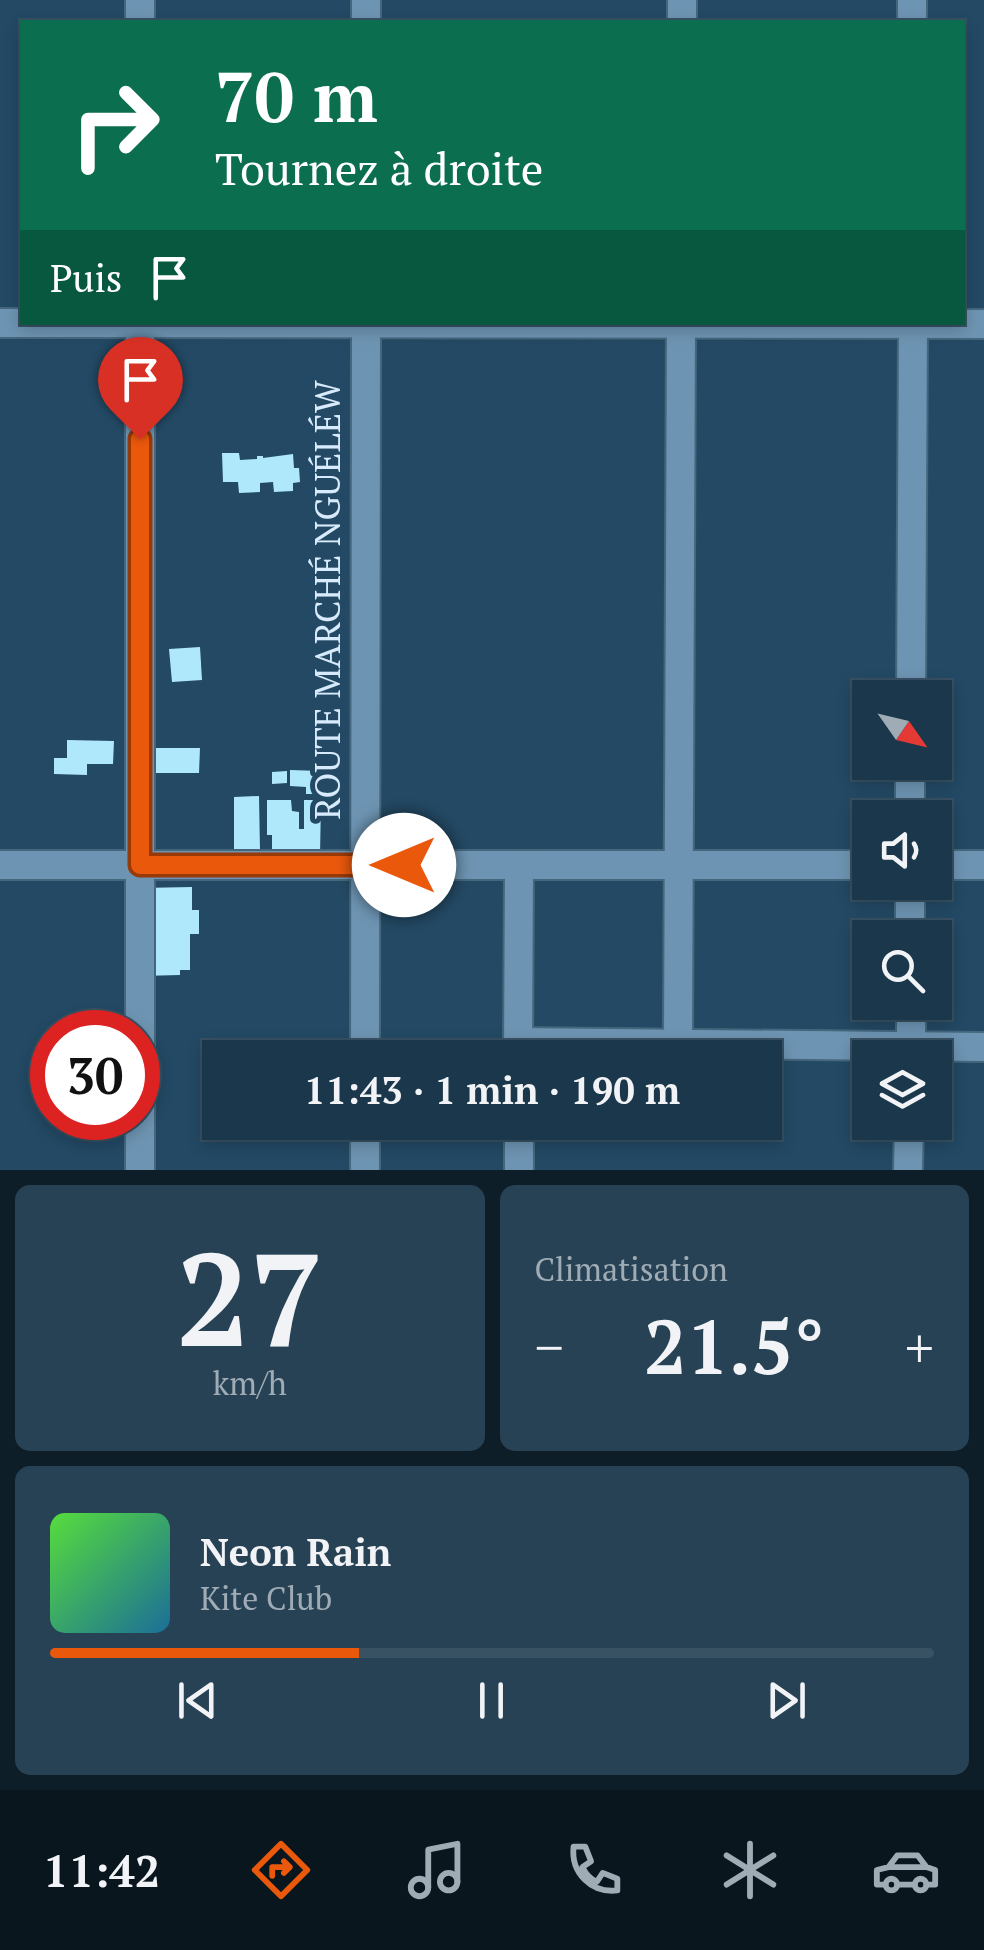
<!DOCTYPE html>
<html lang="fr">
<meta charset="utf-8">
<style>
:root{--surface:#1a374b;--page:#274255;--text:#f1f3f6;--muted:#9facb5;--line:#385163;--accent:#ea580c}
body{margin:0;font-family:"PT Serif",serif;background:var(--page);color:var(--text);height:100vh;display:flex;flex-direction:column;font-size:38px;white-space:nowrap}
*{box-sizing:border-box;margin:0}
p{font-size:32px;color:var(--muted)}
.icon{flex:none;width:55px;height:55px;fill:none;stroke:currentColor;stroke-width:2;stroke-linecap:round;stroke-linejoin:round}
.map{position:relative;height:1170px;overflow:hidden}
.side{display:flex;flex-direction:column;gap:15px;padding:15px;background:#0e1e29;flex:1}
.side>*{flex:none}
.banner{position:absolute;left:20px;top:20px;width:945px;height:305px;border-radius:0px;box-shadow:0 5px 15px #0003,0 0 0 2px var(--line);background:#0b6e4f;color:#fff;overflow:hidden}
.needle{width:65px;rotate:124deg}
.controls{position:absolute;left:852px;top:680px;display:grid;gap:20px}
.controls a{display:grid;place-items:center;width:100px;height:100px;border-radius:0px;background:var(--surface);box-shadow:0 5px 15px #0003,0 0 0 2px var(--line);font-size:50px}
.speed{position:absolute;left:30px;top:1010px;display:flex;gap:20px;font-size:50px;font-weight:700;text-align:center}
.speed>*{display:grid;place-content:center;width:130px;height:130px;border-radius:50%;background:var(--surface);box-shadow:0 5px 15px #0003,0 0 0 2px var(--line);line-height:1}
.speed .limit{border:15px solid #d22;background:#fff;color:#111}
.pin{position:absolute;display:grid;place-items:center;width:85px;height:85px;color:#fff;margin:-102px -42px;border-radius:50% 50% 50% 0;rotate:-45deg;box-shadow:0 0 10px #0007}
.pin .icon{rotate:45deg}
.me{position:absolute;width:110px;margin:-55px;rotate:270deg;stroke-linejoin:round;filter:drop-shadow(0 0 8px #0008)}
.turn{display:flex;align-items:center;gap:35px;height:210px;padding:0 30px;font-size:45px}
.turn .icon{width:130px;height:130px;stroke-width:2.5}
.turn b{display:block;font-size:70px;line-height:85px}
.then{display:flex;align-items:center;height:95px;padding:0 30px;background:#0003;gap:20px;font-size:38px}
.big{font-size:75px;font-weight:600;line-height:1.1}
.side .card{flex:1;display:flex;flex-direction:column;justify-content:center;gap:15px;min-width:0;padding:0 35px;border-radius:15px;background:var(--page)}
.side .dial{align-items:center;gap:0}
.dial b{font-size:130px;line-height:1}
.song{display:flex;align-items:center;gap:30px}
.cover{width:120px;height:120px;border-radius:15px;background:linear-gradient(135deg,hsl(110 70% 55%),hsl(200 70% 35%))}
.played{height:10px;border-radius:5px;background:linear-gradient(90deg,var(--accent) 35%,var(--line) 35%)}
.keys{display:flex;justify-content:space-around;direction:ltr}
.heat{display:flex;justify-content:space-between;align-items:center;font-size:55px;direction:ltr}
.side .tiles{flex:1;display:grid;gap:15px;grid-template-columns:1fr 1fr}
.card:last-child{grid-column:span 2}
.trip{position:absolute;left:202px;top:1040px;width:580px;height:100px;border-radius:0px;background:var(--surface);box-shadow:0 5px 15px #0003,0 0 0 2px var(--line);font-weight:600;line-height:100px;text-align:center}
.menu{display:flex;height:160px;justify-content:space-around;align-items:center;background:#0a161e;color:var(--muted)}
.menu .icon{width:70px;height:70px}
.menu .current{color:var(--accent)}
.menu b{font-size:45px;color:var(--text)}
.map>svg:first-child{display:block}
.building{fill:#b0e8fb}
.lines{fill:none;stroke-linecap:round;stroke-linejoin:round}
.minor-casing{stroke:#45677d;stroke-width:32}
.minor{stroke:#6d94b2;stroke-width:28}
.route-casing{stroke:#983908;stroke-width:25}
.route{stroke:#ea580c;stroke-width:18}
.labels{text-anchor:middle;stroke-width:10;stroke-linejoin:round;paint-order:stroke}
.street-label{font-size:35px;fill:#d7ebfc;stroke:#234964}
</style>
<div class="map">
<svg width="984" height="1170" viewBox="0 0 984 1170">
<rect width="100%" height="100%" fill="#234964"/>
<g class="building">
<path d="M222 453H239L240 460 257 459V456H263V458L293 454 294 468H299L300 482 293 483V491L274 492 273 482 260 483V492L239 493 238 482H223Z"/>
<path d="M200 647 202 680 172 682 169 649Z"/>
<path d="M67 740 114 741 113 764H87V775L54 774V758H67Z"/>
<path d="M156 748H200L199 773H155Z"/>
<path d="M290 770 321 771 320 794H306V787L290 786Z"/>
<path d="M287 771V783L272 784V772Z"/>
<path d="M259 796 260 851 234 852V797Z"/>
<path d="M267 800H291L292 811 299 812V829H304V800H321L320 856 272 852V835H267Z"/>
<path d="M192 887V910H199V934H190V970H180V975L141 976 140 888Z"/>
</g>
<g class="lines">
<defs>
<g id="minor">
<path d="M140 0V22"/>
<path d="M912 0V22"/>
<path d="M366 22V0"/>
<path d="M682 22V0"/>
<path d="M0 323 984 324"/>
<path d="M911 698 913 322"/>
<path d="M910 818V762"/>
<path d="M0 865H870"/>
<path d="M935 865H984"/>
<path d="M910 882V938"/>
<path d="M911 1002V1058"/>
<path d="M518 1042 984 1047"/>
<path d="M678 1044 681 322"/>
<path d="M365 1058 366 322"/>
<path d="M518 1058 519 865"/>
<path d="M519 1122V1170"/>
<path d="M140 1170V322"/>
<path d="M365 1170V1122"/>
<path d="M908 1170 909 1122"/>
</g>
</defs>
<use href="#minor" class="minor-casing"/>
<use href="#minor" class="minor"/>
</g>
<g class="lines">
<defs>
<path id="route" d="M140 439V865H404"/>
</defs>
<use href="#route" class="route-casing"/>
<use href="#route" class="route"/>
</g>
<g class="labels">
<g class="street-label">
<text transform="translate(328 600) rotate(-90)" y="12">ROUTE MARCHÉ NGUÉLÉW</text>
</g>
</g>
</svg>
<div class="controls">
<a><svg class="needle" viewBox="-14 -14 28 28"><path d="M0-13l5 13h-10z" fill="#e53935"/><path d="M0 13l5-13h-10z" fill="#9facb5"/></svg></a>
<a><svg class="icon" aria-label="sound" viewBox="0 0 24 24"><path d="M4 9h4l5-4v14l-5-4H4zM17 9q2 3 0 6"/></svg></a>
<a><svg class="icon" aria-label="search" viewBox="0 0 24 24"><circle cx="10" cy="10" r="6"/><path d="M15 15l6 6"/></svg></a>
<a><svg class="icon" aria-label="layers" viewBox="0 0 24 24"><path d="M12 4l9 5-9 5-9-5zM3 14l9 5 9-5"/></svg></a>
</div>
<div class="speed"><div class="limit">30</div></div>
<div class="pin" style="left:140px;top:439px;background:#d93025"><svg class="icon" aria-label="arrive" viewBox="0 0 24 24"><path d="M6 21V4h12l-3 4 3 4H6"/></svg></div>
<svg class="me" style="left:404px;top:865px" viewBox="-20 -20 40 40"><circle r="19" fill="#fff"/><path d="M0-13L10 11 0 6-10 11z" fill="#ea580c"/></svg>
<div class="trip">11:43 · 1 min · 190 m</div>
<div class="banner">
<div class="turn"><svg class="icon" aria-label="right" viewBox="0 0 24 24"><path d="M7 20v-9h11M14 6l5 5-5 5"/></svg><div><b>70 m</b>Tournez à droite</div></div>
<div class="then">Puis<svg class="icon" aria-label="arrive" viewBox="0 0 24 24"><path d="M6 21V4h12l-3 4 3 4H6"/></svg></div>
</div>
</div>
<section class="side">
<div class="tiles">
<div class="card dial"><b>27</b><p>km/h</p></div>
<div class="card"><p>Climatisation</p>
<div class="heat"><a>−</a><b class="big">21.5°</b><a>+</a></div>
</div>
<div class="card">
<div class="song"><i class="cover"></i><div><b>Neon Rain</b><p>Kite Club</p></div></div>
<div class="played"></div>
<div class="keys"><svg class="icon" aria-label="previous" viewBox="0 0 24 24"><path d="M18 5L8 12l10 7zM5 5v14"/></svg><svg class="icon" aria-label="pause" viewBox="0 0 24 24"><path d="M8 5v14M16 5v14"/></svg><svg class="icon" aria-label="next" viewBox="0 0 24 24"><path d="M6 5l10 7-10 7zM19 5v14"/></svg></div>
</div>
</div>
</section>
<nav class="menu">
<b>11:42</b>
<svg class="icon current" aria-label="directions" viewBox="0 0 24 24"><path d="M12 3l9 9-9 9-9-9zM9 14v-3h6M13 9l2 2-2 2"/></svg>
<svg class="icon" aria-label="music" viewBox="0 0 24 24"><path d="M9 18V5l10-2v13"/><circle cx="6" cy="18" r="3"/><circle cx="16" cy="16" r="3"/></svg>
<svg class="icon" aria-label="phone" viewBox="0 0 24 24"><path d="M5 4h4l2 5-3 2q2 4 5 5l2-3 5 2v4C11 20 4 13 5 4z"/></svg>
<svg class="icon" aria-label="climate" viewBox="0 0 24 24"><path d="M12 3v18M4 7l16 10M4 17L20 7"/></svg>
<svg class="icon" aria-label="car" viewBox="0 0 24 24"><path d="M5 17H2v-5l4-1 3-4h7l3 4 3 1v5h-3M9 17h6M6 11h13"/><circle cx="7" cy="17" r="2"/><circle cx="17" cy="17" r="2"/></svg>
</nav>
